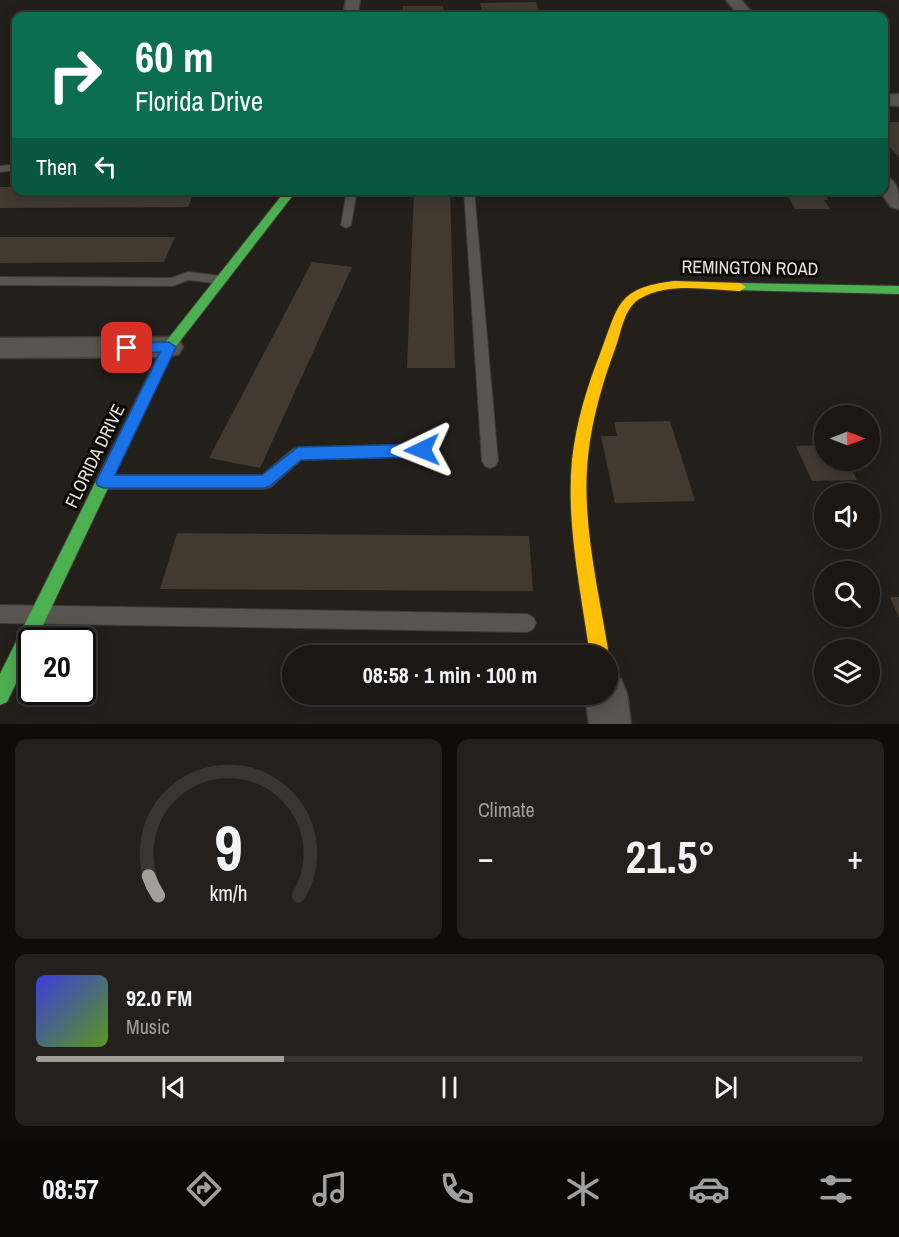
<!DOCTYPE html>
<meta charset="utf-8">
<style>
:root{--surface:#1a1714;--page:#23201d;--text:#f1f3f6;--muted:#9f9fa0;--line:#383634;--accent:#a39e98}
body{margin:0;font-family:"Archivo Narrow",sans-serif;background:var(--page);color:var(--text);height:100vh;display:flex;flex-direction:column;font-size:22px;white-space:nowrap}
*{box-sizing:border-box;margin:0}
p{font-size:20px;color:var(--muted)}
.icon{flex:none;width:33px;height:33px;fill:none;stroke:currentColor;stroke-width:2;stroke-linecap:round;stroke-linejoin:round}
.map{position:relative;height:724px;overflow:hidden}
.sheet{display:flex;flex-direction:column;gap:15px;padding:15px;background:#0e0d0b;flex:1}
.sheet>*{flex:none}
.banner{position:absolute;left:12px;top:12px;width:876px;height:183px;border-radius:12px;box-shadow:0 3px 15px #0003,0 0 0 2px var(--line);background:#0b6e4f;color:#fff;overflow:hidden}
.needle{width:39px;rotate:90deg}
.controls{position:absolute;left:814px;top:405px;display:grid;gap:12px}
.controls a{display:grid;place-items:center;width:66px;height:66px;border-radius:50%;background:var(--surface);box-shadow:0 3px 15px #0003,0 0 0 2px var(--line);font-size:30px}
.speed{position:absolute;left:18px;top:627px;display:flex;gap:12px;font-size:30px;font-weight:700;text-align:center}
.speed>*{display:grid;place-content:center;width:78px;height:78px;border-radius:50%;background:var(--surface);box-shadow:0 3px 15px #0003,0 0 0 2px var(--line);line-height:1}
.speed .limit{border:3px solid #111;border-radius:9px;background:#fff;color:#111}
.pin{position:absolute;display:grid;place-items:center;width:51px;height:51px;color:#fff;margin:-26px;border-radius:12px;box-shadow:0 3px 9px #0006}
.me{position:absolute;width:66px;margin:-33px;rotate:268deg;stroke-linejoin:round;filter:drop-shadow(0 0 4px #0008)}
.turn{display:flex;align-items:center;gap:21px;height:126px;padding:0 24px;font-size:27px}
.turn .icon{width:78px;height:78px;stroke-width:2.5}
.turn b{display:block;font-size:42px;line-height:51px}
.then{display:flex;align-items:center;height:57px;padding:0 24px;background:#0003;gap:12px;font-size:22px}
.big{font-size:45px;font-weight:700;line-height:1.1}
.sheet .card{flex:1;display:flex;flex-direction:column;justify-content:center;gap:9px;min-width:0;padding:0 21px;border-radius:12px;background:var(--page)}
.sheet .dial{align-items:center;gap:0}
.dial svg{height:156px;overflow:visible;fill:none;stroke:var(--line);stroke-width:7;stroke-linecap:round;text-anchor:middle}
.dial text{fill:var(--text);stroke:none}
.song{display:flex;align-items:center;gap:18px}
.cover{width:72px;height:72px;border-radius:9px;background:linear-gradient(135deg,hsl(240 70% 55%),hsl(90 70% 35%))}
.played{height:6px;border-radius:3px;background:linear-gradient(90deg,var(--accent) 30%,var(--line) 30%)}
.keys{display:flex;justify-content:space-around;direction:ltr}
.heat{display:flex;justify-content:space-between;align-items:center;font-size:33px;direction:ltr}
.sheet .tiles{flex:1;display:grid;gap:15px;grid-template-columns:1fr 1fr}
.card:last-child{grid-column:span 2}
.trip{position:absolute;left:282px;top:645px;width:336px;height:60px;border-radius:30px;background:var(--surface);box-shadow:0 3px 15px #0003,0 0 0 2px var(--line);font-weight:700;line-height:60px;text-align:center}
.menu{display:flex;height:96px;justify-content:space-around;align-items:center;background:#0a0908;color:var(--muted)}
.menu .icon{width:42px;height:42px}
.menu .active{color:var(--accent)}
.menu b{font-size:27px;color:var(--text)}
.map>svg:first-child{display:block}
.building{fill:#423a31}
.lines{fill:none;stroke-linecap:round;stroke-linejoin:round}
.lane-casing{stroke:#3e3a36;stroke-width:2}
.street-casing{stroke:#3e3a36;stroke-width:3}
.fast-casing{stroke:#3e3a36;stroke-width:2}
.slow-casing{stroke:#3e3a36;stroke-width:2}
.lane{fill:#58544f;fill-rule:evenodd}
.street{fill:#58544f;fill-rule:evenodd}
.fast{fill:#4caf50;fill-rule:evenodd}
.slow{fill:#ffc107;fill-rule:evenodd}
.route{fill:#1a73e8;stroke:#114b97;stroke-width:1.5}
.labels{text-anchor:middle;stroke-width:6;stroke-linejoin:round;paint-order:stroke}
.street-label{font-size:18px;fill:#e8e2dc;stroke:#0d0906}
</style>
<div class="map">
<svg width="899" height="724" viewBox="0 0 899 724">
<rect width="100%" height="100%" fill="#231f1a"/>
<g class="building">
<path d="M536 2 539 11H482L480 3Z"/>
<path d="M403 6H443L444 13 403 16Z"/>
<path d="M884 122H899V158L884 140Z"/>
<path d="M0 187H16V190H195L188 207 0 208Z"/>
<path d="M414 190H450L455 368H407Z"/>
<path d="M785 190H822L828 200H824L830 209H795Z"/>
<path d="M0 237H175L164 262 0 263Z"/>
<path d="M312 262 352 267 260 468 209 458Z"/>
<path d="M670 421 695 501 615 503 601 436H617L614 422Z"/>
<path d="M825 445V460H847L857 480 812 481 796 446Z"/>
<path d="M177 533 529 536 533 591 160 589Z"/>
<path d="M890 597H899V618Z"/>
</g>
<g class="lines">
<defs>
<g id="lane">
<path d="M16 164V170L0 172V166Z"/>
<path d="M347 190H357L351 225 346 228 341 225Z"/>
<path d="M464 190H474L498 461 495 466 490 468 485 466 482 461Z"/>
<path d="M188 272 222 276 228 280 222 284 189 280 172 286 0 285V277L171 278Z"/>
<path d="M422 444 427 445 430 450 427 455 422 456 301 460 271 487 265 489H106L100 487 98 482 100 477 106 475H262L293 449 298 448Z"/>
<path d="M0 605 527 614 533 617 536 623 533 629 527 632 0 623Z"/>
</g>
<g id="street">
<path d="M346 0H360L357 16H343Z"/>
<path d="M726 0H741L755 16H739Z"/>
<path d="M899 94V106L884 105V95Z"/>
<path d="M884 176C899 180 899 194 899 209L891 207 879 190H884Z"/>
<path d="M169 337 179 340 183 347 179 354 169 357 0 358V338Z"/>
<path d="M608 674 621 679 627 694 631 724H589L585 694H608Z"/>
</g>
<g id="fast">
<path d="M286 190H297L174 349 36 640H32V650L7 702 0 705V674L164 344Z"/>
<path d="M740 283 899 286V294L736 290 734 287Z"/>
</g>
<path id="slow" d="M674 281 740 283 746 287 740 291C708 290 670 282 641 298 624 307 622 330 616 346 603 381 592 418 588 456 581 523 599 591 609 656L608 661V656H590C581 591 566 525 572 460 576 423 587 387 600 354 619 305 616 288 674 281Z"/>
</defs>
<use href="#lane" class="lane-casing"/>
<use href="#street" class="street-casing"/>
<use href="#fast" class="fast-casing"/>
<use href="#slow" class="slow-casing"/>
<use href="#lane" class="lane"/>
<use href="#street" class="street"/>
<use href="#fast" class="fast"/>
<use href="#slow" class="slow"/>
</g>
<path class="route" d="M169 342 176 347 115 475H262L298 447 422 444 427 446 429 450 427 455 422 457 301 460 270 486 265 488H104L98 486 96 482 160 352 127 353 120 348 127 343Z"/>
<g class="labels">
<g class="street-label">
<text transform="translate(750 268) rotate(1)" y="6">REMINGTON ROAD</text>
<text transform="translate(95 456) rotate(-64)" y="6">FLORIDA DRIVE</text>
</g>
</g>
</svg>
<div class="controls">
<a><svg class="needle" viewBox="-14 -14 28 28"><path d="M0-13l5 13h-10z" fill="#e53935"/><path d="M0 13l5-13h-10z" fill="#9f9fa0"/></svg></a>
<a><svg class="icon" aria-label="sound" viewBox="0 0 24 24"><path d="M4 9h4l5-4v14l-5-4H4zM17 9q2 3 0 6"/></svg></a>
<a><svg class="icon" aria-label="search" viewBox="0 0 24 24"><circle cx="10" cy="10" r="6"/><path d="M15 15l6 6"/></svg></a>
<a><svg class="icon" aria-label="layers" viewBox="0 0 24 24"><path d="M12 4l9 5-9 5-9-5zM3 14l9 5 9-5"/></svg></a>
</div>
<div class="speed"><div class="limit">20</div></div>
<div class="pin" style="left:127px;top:348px;background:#d93025"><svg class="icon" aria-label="arrive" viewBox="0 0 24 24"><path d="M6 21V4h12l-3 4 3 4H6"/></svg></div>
<svg class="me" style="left:422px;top:450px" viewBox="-20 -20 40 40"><path d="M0-17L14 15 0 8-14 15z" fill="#1a73e8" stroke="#fff" stroke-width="4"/></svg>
<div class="trip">08:58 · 1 min · 100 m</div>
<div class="banner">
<div class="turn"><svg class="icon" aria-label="right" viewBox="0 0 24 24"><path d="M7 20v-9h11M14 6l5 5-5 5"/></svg><div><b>60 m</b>Florida Drive</div></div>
<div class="then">Then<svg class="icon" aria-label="left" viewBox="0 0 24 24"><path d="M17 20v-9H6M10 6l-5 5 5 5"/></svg></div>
</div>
</div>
<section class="sheet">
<div class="tiles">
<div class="card dial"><svg viewBox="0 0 100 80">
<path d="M14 69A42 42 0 1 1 86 69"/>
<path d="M14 69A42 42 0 0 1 9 59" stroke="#a39e98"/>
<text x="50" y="56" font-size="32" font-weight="700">9</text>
<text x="50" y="72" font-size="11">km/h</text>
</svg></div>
<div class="card"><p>Climate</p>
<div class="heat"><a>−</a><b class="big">21.5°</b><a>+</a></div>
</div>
<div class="card">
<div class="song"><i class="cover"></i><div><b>92.0 FM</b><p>Music</p></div></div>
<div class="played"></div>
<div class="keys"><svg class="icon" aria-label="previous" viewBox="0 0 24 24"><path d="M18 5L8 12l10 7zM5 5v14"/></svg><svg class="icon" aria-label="pause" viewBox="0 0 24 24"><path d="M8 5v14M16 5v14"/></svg><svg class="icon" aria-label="next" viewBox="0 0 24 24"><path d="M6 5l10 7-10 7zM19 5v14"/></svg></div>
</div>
</div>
</section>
<nav class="menu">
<b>08:57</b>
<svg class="icon active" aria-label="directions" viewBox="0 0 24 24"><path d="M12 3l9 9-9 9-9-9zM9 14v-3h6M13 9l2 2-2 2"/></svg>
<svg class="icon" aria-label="music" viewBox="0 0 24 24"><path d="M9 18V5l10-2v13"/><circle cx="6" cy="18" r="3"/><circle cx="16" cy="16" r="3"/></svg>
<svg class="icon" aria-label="phone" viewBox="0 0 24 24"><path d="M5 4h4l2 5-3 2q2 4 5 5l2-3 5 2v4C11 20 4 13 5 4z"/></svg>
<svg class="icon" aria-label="climate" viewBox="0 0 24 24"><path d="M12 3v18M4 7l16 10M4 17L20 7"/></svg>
<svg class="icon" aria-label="car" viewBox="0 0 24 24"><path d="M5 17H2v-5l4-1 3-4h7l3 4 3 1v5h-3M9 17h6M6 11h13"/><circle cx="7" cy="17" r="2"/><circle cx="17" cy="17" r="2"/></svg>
<svg class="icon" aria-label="filters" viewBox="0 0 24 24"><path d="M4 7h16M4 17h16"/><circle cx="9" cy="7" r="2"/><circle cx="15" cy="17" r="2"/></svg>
</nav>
